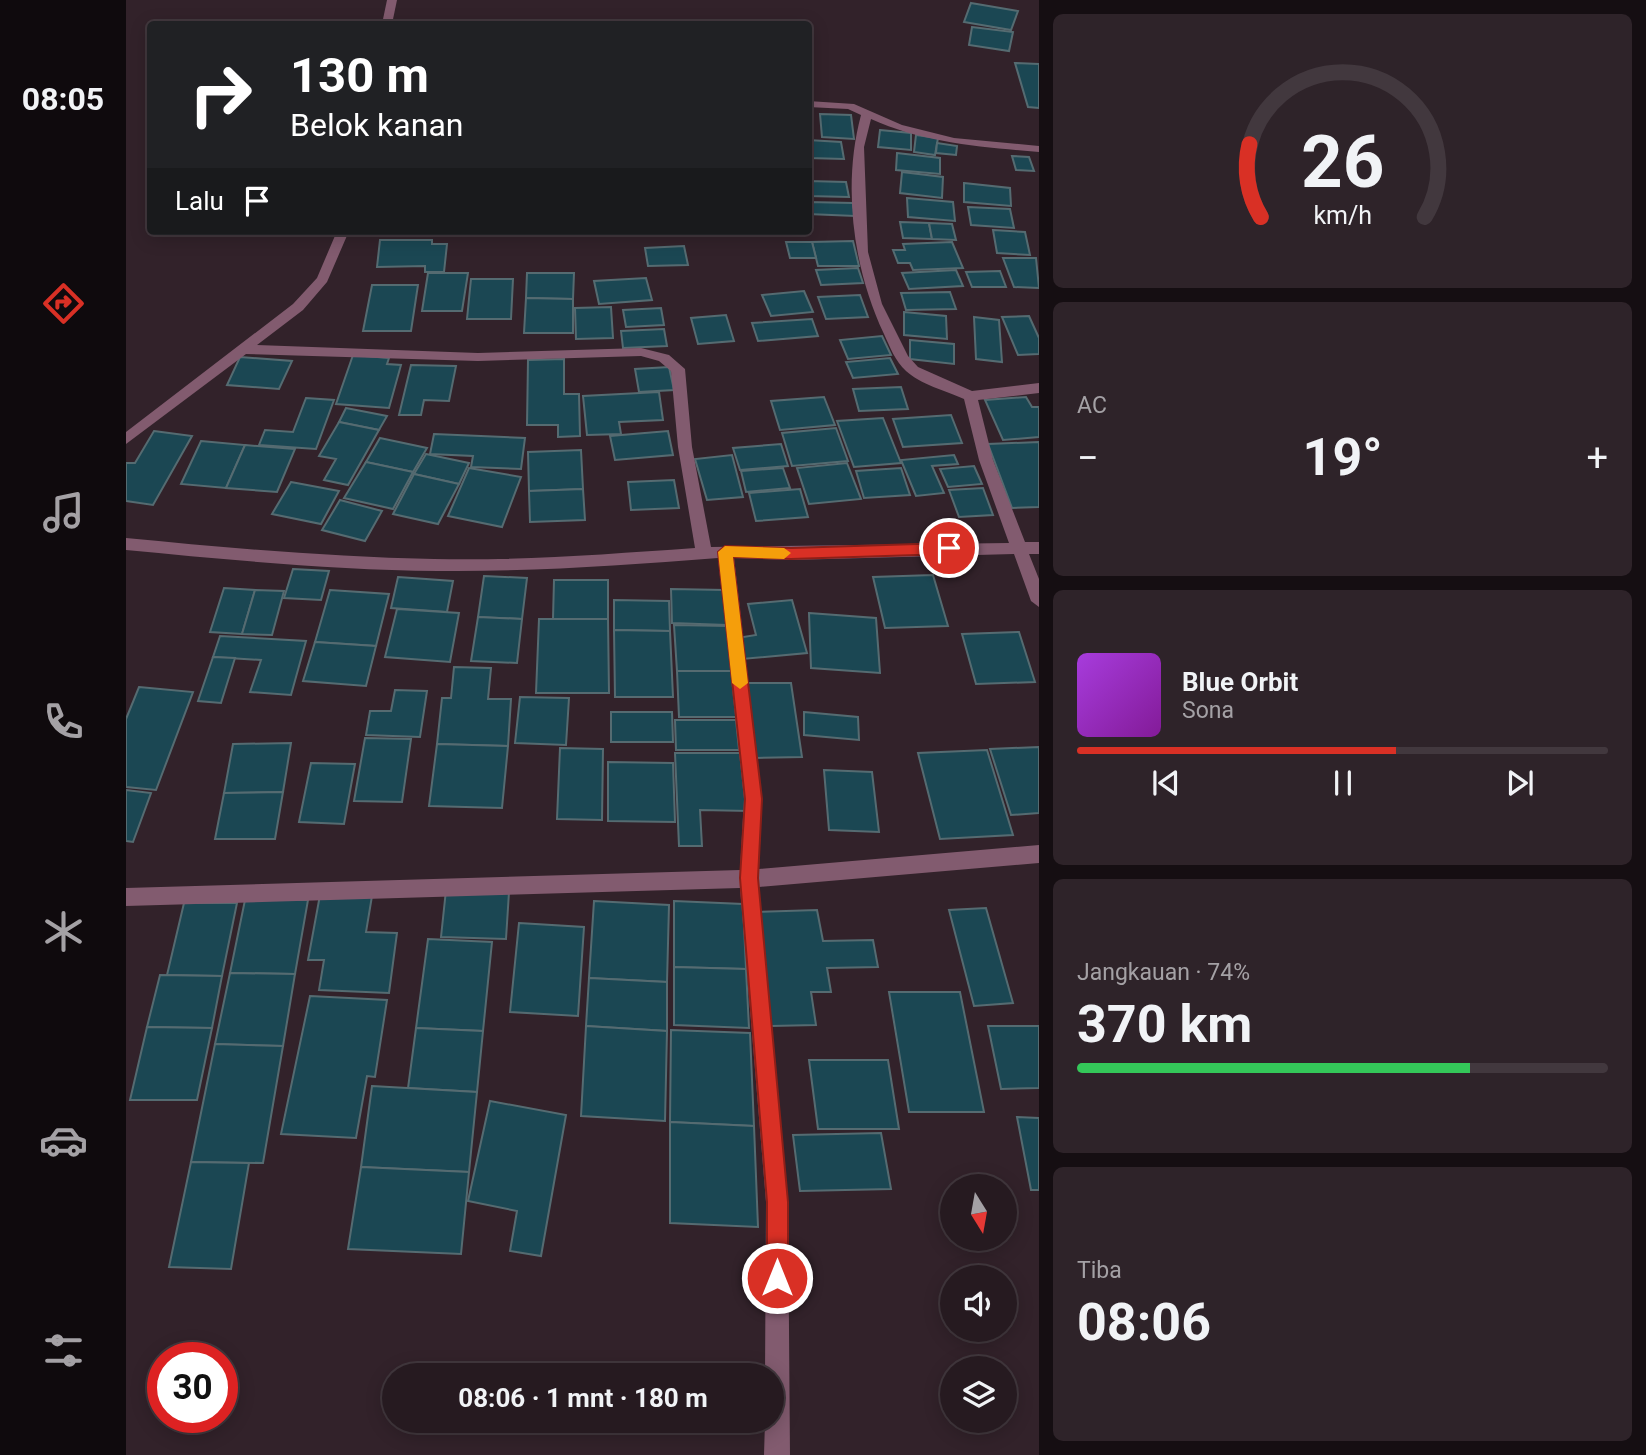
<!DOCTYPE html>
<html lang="id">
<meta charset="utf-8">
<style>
:root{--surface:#261a20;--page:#2e2329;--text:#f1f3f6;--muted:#a4a1a5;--line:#42383e;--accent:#d93025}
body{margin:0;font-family:Roboto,sans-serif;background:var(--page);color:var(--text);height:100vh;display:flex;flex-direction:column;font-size:26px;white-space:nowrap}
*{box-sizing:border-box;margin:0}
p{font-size:23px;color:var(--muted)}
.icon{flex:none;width:38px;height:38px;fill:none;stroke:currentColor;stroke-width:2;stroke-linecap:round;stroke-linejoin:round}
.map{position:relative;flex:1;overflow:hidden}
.panel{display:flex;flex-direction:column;gap:14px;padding:14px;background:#150e12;width:607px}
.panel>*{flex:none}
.hud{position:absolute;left:21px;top:21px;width:665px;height:214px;border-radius:7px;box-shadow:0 4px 18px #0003,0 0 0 2px var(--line);background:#202124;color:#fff;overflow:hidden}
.needle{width:46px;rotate:169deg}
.tools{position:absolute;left:814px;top:1174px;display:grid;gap:14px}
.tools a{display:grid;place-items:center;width:77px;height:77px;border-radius:50%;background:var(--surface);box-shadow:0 4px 18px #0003,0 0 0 2px var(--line);font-size:35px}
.speed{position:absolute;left:21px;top:1342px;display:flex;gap:14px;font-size:35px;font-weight:700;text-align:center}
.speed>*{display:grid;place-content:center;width:91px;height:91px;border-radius:50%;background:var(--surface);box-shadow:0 4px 18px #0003,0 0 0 2px var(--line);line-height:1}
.speed .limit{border:10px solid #d22;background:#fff;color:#111}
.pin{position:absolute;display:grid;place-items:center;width:60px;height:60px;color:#fff;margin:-30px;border:4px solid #fff;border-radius:50%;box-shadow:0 2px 7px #0007}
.me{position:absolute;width:77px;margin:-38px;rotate:0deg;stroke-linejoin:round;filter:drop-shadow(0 0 5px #0008)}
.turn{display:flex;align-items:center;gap:24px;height:147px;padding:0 28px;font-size:32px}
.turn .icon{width:91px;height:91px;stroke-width:2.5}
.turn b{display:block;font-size:49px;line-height:60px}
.then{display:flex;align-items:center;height:66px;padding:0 28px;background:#0003;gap:14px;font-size:26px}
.big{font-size:52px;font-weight:700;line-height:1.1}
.panel .widget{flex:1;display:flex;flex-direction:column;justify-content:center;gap:10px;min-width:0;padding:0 24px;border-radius:10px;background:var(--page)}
.panel .dial{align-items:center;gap:0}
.dial svg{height:182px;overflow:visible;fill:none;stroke:var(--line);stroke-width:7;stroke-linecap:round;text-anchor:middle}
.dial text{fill:var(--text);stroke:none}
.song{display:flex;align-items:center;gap:21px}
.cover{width:84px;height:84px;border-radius:10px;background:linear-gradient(135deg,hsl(280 70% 55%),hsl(290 70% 35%))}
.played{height:7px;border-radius:4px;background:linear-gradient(90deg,var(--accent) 60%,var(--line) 60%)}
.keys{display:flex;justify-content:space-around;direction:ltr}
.heat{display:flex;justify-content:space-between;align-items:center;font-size:38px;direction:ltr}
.charge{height:10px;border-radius:5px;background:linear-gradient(90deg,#34c759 74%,var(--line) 0)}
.trip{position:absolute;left:256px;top:1363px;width:402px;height:70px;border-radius:35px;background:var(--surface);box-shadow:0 4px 18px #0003,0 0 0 2px var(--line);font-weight:700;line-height:70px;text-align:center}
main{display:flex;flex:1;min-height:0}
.tabs{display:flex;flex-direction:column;width:126px;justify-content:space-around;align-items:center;background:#0f0a0d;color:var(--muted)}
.tabs .icon{width:49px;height:49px}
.tabs .selected{color:var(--accent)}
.tabs b{font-size:32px;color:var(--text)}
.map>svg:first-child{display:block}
.building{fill:#1b4753;stroke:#556b71;stroke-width:2}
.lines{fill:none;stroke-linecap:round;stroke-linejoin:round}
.minor{fill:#825b6f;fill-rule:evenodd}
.route{fill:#d93025;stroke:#8d1f18;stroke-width:2}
.slow{fill:#f59e0b}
</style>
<main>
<nav class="tabs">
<b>08:05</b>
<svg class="icon selected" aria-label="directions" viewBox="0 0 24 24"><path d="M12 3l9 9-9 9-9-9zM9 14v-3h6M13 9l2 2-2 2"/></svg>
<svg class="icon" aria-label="music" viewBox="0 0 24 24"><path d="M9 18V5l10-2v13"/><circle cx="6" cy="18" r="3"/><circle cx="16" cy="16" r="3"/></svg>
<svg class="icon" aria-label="phone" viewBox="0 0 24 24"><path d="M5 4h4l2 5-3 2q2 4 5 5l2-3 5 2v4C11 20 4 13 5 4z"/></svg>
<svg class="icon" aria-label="climate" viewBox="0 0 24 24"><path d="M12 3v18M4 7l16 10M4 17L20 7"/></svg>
<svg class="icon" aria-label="car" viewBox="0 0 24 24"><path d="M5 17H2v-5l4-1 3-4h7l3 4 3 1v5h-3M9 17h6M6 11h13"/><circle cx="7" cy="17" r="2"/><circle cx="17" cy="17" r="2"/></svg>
<svg class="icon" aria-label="filters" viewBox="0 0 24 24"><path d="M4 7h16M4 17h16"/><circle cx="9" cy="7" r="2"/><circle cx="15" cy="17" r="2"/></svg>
</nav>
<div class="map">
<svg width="913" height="1455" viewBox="0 0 913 1455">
<rect width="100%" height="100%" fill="#32222a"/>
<g class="building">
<path d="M845 3 892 11 885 30 838 22Z"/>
<path d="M846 27 887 32 883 51 843 45Z"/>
<path d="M889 63 913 64V108L902 107Z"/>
<path d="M694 114 725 115 728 139 696 137Z"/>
<path d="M754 130 785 133V150L752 147Z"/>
<path d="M790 135 812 138 809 155 788 152Z"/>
<path d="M682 140 715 142 718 159 682 158Z"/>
<path d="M811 143 831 146 830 155 810 153Z"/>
<path d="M771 153 814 158V174L770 170Z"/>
<path d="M886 156 903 157 908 171 890 170Z"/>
<path d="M776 172 817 177 816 198 774 193Z"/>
<path d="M682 181 720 182 723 197 682 196Z"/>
<path d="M838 183 884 188 885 206 838 202Z"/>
<path d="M781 198 827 202 829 221 782 217Z"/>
<path d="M682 202 727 203 729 216 682 214Z"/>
<path d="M842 207 884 209 888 228 845 225Z"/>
<path d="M774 222 803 223 806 239 777 238Z"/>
<path d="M803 223 826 224 830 240 806 239Z"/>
<path d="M867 230 899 232 904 255 871 253Z"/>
<path d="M254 240H306V244H321L318 272H299V266L251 267Z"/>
<path d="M727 241 733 266H692L686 242Z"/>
<path d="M660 242H686L690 258H664Z"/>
<path d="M826 242 837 268 787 270 784 263H772L767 250H779L777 244Z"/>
<path d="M558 246 562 265 522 266 519 248Z"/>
<path d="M877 258H910L913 288 888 287Z"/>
<path d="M732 268 737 283 695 285 690 270Z"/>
<path d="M830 270 837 286 783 289 776 273Z"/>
<path d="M874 271 880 287H846L840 272Z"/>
<path d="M302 273H342L336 311H296Z"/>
<path d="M401 273H448L447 299 400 298Z"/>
<path d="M520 278 526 300 473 304 468 281Z"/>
<path d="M345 279H387L385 319H341Z"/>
<path d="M246 285H292L285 331H237Z"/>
<path d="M678 291 687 312 645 316 636 295Z"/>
<path d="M824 292 830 309 780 310 775 293Z"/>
<path d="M734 295 742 317 700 319 692 297Z"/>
<path d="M400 298 447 299V333H398Z"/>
<path d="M485 307 487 338 450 339 449 308Z"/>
<path d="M535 308 538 325 500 327 497 310Z"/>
<path d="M778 312 820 316 821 339 778 335Z"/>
<path d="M600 315 608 341 572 344 565 318Z"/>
<path d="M903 316 913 338V354L892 355 876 317Z"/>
<path d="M848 317 873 320 876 362 850 359Z"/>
<path d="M686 319 692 336 632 341 626 323Z"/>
<path d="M538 329 541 346 497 348 495 331Z"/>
<path d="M756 336 765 355 722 359 714 340Z"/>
<path d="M784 340 828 344V364L784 359Z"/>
<path d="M227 355 263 358 261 364 275 365 263 408 210 404Z"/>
<path d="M114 357 166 361 153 389 101 385Z"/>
<path d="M764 358 772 374 727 378 720 362Z"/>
<path d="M438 359V394H453L454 436 432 437V425H401L402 360Z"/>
<path d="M285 365 330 366 323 401 298 400 295 415H273Z"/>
<path d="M543 367 548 390 513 392 509 369Z"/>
<path d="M775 387 782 409 733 411 727 389Z"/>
<path d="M533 392 537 420 493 422 495 434 461 435 457 396Z"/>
<path d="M698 397 709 425 654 430 645 401Z"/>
<path d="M900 397 906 407H913V437L877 440 859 400Z"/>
<path d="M180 398 208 400 190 449 133 445 139 430 167 432Z"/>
<path d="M220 408 261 416 253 430 213 422Z"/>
<path d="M825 415 836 443 777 447 767 419Z"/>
<path d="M757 418 775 463 728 467 711 421Z"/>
<path d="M213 422 253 430 222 485 198 480 210 459 193 456Z"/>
<path d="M710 428 722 461 666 466 656 433Z"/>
<path d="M28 431 66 436 27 505 0 501V463H9Z"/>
<path d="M542 431 547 455 489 460 484 436Z"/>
<path d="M308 434 399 438 395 469 345 467 347 456 304 454Z"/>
<path d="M254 438 301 448 287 472 240 462Z"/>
<path d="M75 441 119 445 100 488 55 484Z"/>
<path d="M913 442V507L886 508 862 444Z"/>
<path d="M655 444 662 466 614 470 607 448Z"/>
<path d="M119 445 169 449 151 492 100 488Z"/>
<path d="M455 450 457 489 403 491 402 452Z"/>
<path d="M300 454 343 463 333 484 288 474Z"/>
<path d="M606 455 617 497 581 500 569 459Z"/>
<path d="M828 455 832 464 806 466 818 493 790 496 775 460Z"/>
<path d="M240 462 287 472 267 509 218 498Z"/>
<path d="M721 463 735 499 683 504 671 468Z"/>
<path d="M848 466 856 484 822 487 814 469Z"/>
<path d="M343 468 395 477 376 527 322 516Z"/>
<path d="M657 468 664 488 620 492 615 471Z"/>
<path d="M775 468 784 495 738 498 730 471Z"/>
<path d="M288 474 333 484 312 524 267 514Z"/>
<path d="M548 480 553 508 505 510 502 482Z"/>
<path d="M165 482 213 491 195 524 146 514Z"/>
<path d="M857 488 867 515 833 517 823 490Z"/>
<path d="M457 489 459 520 404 522 403 491Z"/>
<path d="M674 489 682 517 630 521 623 493Z"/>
<path d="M214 500 256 511 239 541 196 530Z"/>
<path d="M167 569 203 571 195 600 158 598Z"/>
<path d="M807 575 822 626 759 628 747 577Z"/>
<path d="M358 576 401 578 396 619 352 617Z"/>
<path d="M272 577 327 581 321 612 265 608Z"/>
<path d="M428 580H482V619H427Z"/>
<path d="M98 588 129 590 116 634 84 632Z"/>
<path d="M545 589 599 590 601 625 546 623Z"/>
<path d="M129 590 158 591 146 635 116 634Z"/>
<path d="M204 590 263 594 250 646 189 642Z"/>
<path d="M488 600 543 601 544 631 488 630Z"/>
<path d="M666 600 681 653 616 659 611 638 630 635 622 604Z"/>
<path d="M271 609 333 613 324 662 259 657Z"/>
<path d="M683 613 750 618 754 673 685 668Z"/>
<path d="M352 617 396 619 391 663 345 661Z"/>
<path d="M413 619H482L483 693H410Z"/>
<path d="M548 625 603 626 607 671H551Z"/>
<path d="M488 630 544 631 547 697H489Z"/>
<path d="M893 632 909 682 850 684 836 634Z"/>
<path d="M94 636 180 641 165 695 124 692 135 660 87 657Z"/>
<path d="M189 642 250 646 240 686 177 681Z"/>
<path d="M87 657 109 658 95 703 72 701Z"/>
<path d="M328 667 365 668 362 699H385L382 746 311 744 316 698H325Z"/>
<path d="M551 671H607L612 717H553Z"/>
<path d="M621 683H665L676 757 630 758Z"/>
<path d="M13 687 67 692 30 790 0 787V719Z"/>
<path d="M269 690 301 691 294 737 240 735 244 711H265Z"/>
<path d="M394 697 443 698 440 745 389 743Z"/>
<path d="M485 712H546L547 742H485Z"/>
<path d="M678 712 732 717 733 740 678 735Z"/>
<path d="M549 720H610L613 750H550Z"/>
<path d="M239 738 285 739 276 802 228 801Z"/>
<path d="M165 743 157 792 98 793 107 744Z"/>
<path d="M311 744 382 746 376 808 303 806Z"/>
<path d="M913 747V813L885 815 864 749Z"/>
<path d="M434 748 477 749 476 820 431 819Z"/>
<path d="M861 750 887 835 814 839 792 753Z"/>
<path d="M549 753H618L624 811 574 810 576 846H553Z"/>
<path d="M482 762 547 763 549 822 482 821Z"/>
<path d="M185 763 229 764 218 824 173 822Z"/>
<path d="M698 770 746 772 753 832 703 830Z"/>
<path d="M0 790 25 793 7 842 0 841Z"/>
<path d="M157 792 149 839H89L98 793Z"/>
<path d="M320 890 383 892 380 939 315 937Z"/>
<path d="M194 895 246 896 240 932 271 933 263 993 193 990 198 960H182Z"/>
<path d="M119 900H182L169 974 104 973Z"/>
<path d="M468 901 543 905 541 982 463 978Z"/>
<path d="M548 901 617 904 620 969 548 967Z"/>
<path d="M58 903H111L96 976 41 975Z"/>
<path d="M860 908 887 1003 848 1006 823 910Z"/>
<path d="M691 910 697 941 747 940 752 967 701 968 705 992H685L690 1025 645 1026 629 912Z"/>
<path d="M393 923 458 927 452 1016 384 1012Z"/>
<path d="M302 939 366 942 357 1031 290 1028Z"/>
<path d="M548 967 620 969 623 1028 548 1025Z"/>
<path d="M104 973 169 974 157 1046 89 1044Z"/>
<path d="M34 975 96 976 86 1028 21 1027Z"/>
<path d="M463 978 541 982V1031L460 1026Z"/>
<path d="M763 992H834L858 1112H783Z"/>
<path d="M184 996 261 1000 249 1077 241 1076 230 1138 155 1134Z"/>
<path d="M460 1026 541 1031 539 1121 455 1116Z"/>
<path d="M862 1026H913V1088L875 1089Z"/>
<path d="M21 1027 86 1028 71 1100H4Z"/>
<path d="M290 1028 357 1031 351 1092 282 1088Z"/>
<path d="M545 1030 624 1033 628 1126 544 1122Z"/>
<path d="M89 1044 157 1046 137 1163 65 1162Z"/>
<path d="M683 1060H762L773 1129H692Z"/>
<path d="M246 1086 351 1092 343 1172 235 1167Z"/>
<path d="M364 1101 440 1115 415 1256 384 1251 391 1211 342 1201Z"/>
<path d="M891 1117 913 1118V1190H905Z"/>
<path d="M544 1122 628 1126 632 1227 544 1223Z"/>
<path d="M755 1133 765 1189 674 1191 667 1135Z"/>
<path d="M65 1162 123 1163 105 1269 43 1267Z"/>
<path d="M235 1167 343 1172 335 1254 222 1249Z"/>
</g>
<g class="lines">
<g class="minor">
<path d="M261 0H271L266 24H256Z"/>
<path d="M682 101 728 104 776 125 828 138 913 146V152C855 147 798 143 745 119L738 147 742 252 756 304 782 356 792 367 846 391 913 383V393L852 400 867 460 899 542H913V554H903L913 579V607L905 601 888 554 665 560 608 558 636 799 633 869 913 845V863L633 887 662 1202 664 1455H638L639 1421H646V1376H639L640 1202 614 888 0 906V888L614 870 618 799 592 558C499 565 405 572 312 571 207 570 104 560 0 550V538C103 548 205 557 308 559 396 561 482 554 569 548L552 447 545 371 533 361 515 356 352 361 120 354 0 444V432L167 304 191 278 211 231H223L201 282 177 310 131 345 352 353 515 348 543 355 559 369 566 447 585 547 883 543 853 460 838 399C820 391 794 384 780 371 769 361 764 347 758 334 727 269 716 185 735 115L722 109 682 107Z"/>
</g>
</g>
<path class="route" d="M823 543 830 548 823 554 665 559 607 557 636 799 632 878 662 1202V1278L659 1286 651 1289 644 1286 641 1278V1202L614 878 619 799 592 552 599 546 665 548Z"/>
<path class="slow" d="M599 546 658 548 665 553 658 559 607 557 622 683 614 689 606 683 592 552Z"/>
</svg>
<div class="tools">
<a><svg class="needle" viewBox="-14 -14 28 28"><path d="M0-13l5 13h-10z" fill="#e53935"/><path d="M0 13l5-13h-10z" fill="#a4a1a5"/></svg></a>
<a><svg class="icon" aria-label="sound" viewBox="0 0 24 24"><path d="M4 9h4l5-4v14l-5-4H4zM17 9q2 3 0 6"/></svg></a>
<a><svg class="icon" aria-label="layers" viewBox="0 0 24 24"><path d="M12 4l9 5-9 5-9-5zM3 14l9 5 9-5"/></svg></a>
</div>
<div class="speed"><div class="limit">30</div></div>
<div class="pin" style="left:823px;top:548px;background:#d93025"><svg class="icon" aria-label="arrive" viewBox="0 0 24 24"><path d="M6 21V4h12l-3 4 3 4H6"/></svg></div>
<svg class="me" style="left:651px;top:1278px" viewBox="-20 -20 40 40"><circle r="17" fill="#d93025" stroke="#fff" stroke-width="3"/><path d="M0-11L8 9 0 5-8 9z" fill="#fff"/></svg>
<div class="trip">08:06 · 1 mnt · 180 m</div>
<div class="hud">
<div class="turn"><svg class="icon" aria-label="right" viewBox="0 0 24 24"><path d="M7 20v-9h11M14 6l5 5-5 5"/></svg><div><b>130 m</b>Belok kanan</div></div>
<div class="then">Lalu<svg class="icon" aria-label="arrive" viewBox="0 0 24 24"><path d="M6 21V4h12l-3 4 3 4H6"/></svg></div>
</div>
</div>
<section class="panel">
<div class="widget dial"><svg viewBox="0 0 100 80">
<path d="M14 69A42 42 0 1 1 86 69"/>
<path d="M14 69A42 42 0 0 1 9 37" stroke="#d93025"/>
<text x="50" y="56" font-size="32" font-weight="700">26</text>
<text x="50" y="72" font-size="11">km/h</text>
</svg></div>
<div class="widget"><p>AC</p>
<div class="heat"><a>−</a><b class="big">19°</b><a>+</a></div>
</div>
<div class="widget">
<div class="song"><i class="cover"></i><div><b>Blue Orbit</b><p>Sona</p></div></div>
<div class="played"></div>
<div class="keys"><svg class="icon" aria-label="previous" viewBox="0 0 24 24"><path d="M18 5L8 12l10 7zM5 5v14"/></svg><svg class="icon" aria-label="pause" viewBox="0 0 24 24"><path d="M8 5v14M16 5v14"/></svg><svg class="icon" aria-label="next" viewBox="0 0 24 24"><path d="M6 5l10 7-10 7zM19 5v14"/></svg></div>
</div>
<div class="widget"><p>Jangkauan · 74%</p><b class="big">370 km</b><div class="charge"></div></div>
<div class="widget"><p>Tiba</p><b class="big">08:06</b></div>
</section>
</main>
